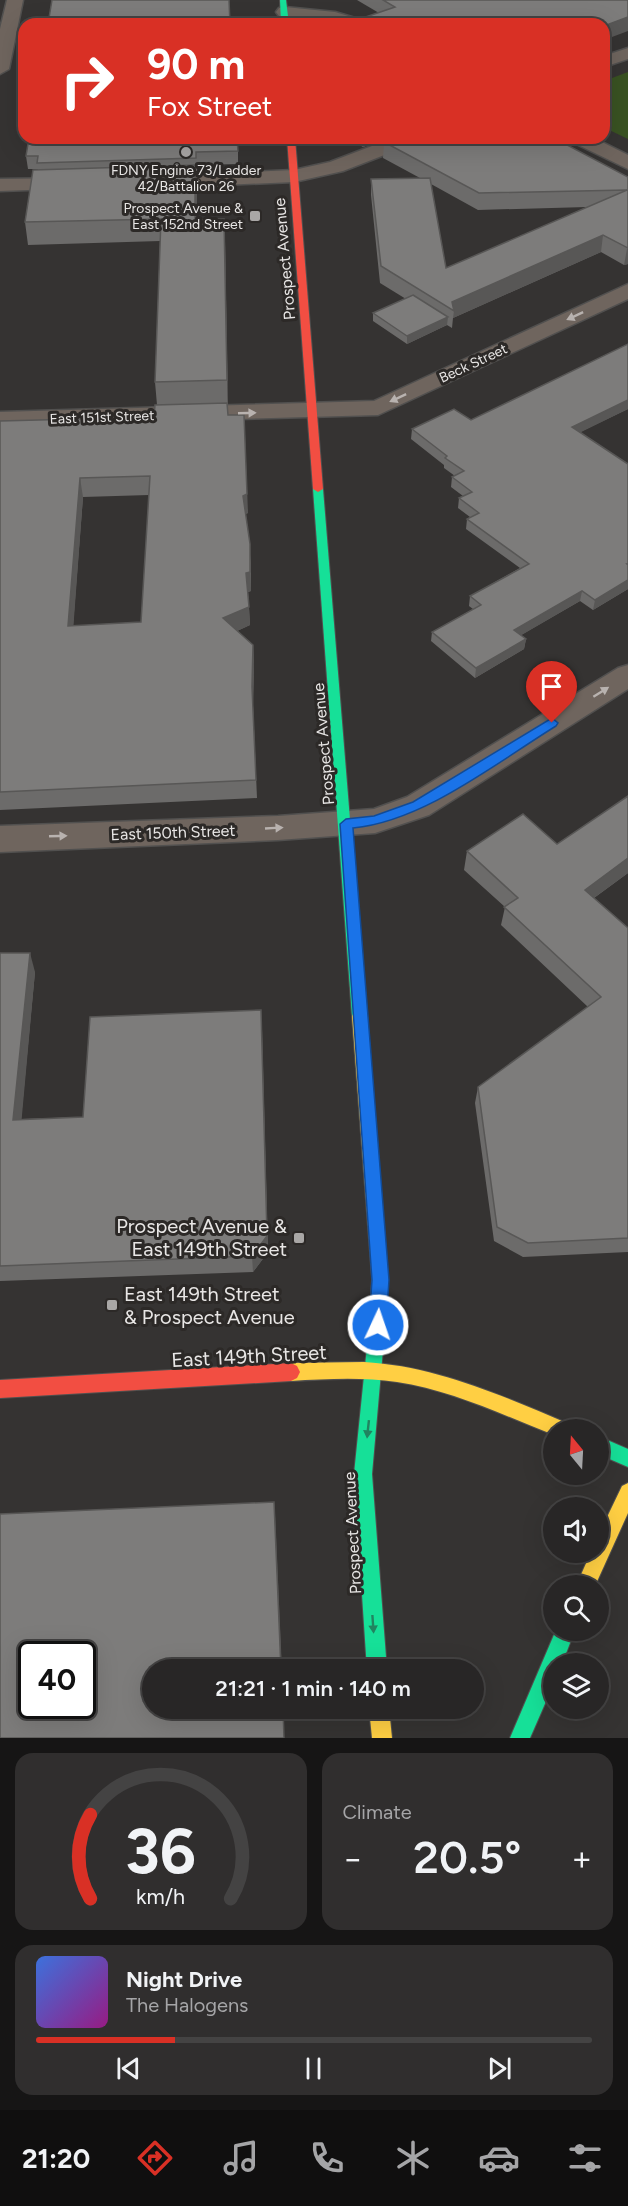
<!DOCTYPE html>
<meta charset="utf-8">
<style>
:root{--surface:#282626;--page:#302e2e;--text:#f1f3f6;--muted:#a5a5a7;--line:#444343;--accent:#d93025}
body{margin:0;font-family:Figtree,sans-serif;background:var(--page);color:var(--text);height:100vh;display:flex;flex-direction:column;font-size:22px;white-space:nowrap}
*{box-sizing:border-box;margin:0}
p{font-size:20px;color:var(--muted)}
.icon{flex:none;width:33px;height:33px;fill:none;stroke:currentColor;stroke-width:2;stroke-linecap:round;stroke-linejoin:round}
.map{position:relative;height:1738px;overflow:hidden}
.sheet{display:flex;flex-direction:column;gap:15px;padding:15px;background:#161515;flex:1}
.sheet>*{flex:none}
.hud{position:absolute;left:18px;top:18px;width:592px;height:126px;border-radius:18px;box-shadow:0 6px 24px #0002,0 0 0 2px var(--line);background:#d93025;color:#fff;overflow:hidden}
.needle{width:39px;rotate:342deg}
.fabs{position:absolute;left:543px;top:1419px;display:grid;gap:12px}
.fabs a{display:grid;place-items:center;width:66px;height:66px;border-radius:50%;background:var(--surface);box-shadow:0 6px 24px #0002,0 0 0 2px var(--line);font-size:30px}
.speed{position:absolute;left:18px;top:1641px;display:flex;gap:12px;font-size:30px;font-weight:700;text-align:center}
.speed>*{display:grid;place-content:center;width:78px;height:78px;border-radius:50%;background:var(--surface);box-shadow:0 6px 24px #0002,0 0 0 2px var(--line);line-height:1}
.speed .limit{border:3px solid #111;border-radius:9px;background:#fff;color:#111}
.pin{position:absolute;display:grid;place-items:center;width:51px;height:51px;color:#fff;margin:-62px -26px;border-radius:50% 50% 50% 0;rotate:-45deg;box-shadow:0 0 6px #0007}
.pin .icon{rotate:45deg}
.me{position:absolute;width:66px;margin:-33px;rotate:3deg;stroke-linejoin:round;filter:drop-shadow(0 0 4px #0008)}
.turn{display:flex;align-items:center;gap:21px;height:126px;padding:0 30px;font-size:27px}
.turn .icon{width:78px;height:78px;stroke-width:2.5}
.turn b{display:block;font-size:42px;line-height:51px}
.big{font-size:45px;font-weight:600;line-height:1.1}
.sheet .widget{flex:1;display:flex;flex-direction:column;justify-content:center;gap:9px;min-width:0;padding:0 21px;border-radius:18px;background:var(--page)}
.sheet .dial{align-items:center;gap:0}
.dial svg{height:156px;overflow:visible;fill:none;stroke:var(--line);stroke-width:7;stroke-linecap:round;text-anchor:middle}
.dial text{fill:var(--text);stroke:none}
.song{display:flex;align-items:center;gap:18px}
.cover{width:72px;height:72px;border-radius:9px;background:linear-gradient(135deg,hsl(220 70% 55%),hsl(310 70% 35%))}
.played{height:6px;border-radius:3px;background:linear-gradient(90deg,var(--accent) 25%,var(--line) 25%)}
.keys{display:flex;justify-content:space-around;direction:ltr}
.heat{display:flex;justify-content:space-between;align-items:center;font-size:33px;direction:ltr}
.sheet .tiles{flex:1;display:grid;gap:15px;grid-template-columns:1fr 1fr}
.widget:last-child{grid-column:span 2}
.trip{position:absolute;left:142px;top:1659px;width:342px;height:60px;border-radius:30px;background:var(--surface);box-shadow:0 6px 24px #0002,0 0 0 2px var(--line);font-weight:600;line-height:60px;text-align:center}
.tabs{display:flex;height:96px;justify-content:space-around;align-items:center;background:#100f0f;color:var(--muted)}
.tabs .icon{width:42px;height:42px}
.tabs .on{color:var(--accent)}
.tabs b{font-size:27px;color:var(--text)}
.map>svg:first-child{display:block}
.green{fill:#395222}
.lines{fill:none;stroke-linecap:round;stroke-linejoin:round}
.street-casing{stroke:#51504f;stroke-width:3}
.fast-casing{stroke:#51504f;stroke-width:2}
.slow-casing{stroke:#51504f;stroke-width:2}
.jam-casing{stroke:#51504f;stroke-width:2}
.street{fill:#6f655e;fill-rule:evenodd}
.fast{fill:#16e098;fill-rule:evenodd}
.slow{fill:#ffcf43;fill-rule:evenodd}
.jam{fill:#f24e42;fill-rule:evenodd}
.wall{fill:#6c6b6a;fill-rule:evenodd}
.shaded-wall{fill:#585756}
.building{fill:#7d7c7b;stroke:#585756;stroke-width:1.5;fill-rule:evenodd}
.oneway{fill:#b8b2af}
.oneway2{fill:#218460}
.route{fill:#1a73e8;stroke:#114b97;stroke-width:1.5}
.poi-dot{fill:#a9a7a6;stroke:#2c2927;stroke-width:2}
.labels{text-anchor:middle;stroke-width:6;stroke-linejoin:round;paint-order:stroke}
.far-poi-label{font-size:14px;fill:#e8e6e5;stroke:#2c2927}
.far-street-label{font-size:14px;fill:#e8e6e5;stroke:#2c2927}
.street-label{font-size:16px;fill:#e8e6e5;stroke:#2c2927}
.near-poi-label{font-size:20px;fill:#e8e6e5;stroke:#2c2927;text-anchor:end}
.near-street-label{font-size:20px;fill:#e8e6e5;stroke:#2c2927}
</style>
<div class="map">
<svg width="628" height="1738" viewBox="0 0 628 1738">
<rect width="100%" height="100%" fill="#353332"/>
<path class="green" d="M628 72V139L605 128 604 81Z"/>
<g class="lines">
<defs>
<g id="street">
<path d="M7 0H23L9 69 0 74V29Z"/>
<path d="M285 7 335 12 362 20 365 24H339L279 16 276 12 279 8Z"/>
<path d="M628 48V59L604 67V56Z"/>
<path d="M393 138H421L418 142 343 171 294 182 152 188 145 186 142 182 145 178 152 176 294 170 330 162Z"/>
<path d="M569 138H594L628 155V169L572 142Z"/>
<path d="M76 178 83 180 86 184 83 188 0 191V179Z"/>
<path d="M628 284V299L378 415 0 426V412L374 401Z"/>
<path d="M628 665V689L429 815 375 833 278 840 0 852V826L278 816 374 809 407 797 618 668Z"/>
</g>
<g id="fast">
<path d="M280 0H286L289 24H281Z"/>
<path d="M318 486 323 489 366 1016 364 1020 359 1022 354 1020 352 1016 313 489Z"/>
<path d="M377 1319 383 1321 385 1327 372 1474 387 1670H367L354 1474 369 1327 371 1321Z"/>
<path d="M598 1436 628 1449V1467L598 1454Z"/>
<path d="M556 1630H575L562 1664H554V1683L530 1738H510Z"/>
</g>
<g id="slow">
<path d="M359 1010 364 1012 366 1016 388 1279 385 1327 383 1333 377 1335 371 1333 369 1327 372 1279 352 1016 354 1012Z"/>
<path d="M364 1362C436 1366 503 1396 569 1424L572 1430H554V1435C503 1415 451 1390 397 1382 362 1377 326 1379 291 1381L285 1378 282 1372 285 1366 291 1363Z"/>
<path d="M628 1483V1513L595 1586H576L591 1552H598V1536L622 1486Z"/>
<path d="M369 1708H389L392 1738H372Z"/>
</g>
<g id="jam">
<path d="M287 138H295L323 489 318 492 313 489Z"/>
<path d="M291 1363 297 1366 300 1372 297 1378 291 1381 0 1398V1380Z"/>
</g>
</defs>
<use href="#street" class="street-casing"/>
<use href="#fast" class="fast-casing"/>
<use href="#slow" class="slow-casing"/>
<use href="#jam" class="jam-casing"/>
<use href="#street" class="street"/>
<use href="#fast" class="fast"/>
<use href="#slow" class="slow"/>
<use href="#jam" class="jam"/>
</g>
<g class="wall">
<path d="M357 0H628L379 13Z"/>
<path d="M238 138V164L197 165V171H195L197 187 196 220 225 241 228 415 248 513 245 514 251 563V591L248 592 250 625 237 631 253 645 254 664 253 705 257 798 0 810V421L154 417 157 405 155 382 160 241 28 245 25 222 38 170V169H28L26 156ZM149 495 141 622 73 626 83 497Z"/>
<path d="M347 138H387L363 147Z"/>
<path d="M384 142 628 177V264L624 265 601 252 453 318 452 328 447 325 407 344 373 321V313L406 299 380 283 371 195V179L420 178 383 158ZM431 184 478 210 587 207 446 268Z"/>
<path d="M628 344V409L580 432 628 464V589L593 610 580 601 521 635 526 639 524 649 475 678 431 641 432 632 473 609 469 606 470 596 520 568 466 529 467 519 470 517 458 508 459 498 463 496 451 487 452 477 455 476 444 468V465L411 439 412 429 471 420Z"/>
<path d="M628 796V873L594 898 628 928V1252L523 1257 494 1241 475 1103 478 1087 588 1007 501 925 505 907 464 870 467 851 557 844Z"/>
<path d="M0 953 35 972 21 1119 83 1117 262 1029 268 1252 253 1272 0 1281Z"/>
</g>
<g class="shaded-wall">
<path d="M628 17V31L604 40V26Z"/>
<path d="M364 138H387L363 147Z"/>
<path d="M195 165 197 187 196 242 195 220Z"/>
<path d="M224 219 225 241 228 403 227 380Z"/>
<path d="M603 235 601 252 453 318 454 311 452 302Z"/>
<path d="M628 248V264L624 265 627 249Z"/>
<path d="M448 317 447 325 407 344V336Z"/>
<path d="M628 400V409L571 437 572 427Z"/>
<path d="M245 433 248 513 244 515 243 496Z"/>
<path d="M80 478 83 497 72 645 68 626Z"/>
<path d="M250 544 251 591 247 592 246 573Z"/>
<path d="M628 580V589L593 610 595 600Z"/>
<path d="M582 591 580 601 513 640 514 630Z"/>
<path d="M249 607 250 625 224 637 223 618Z"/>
<path d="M526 639 524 649 475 678 476 668Z"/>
<path d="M253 645 254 664 253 705 257 798 252 687Z"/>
<path d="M628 858V873L580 908 585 890Z"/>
<path d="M30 953 35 972 20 1137 13 1120Z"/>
<path d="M261 1010 268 1252 253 1272 252 1256Z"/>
<path d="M274 1502 275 1514 282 1670H281Z"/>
</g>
<g class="building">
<path d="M52 0H229L230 24H48Z"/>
<path d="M383 0H628V17L604 26V24H345L395 7Z"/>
<path d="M29 138H237L238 151 196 152V158L37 163 38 156H26Z"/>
<path d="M394 138H554L628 177V248L603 235 452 302 454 311 381 266 371 179 430 178 446 268 627 190 479 193 384 142Z"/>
<path d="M195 165V220L224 219 227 380 155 382 161 219 25 222 33 170Z"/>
<path d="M413 295 448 317 407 336 373 313Z"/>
<path d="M628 344V400L572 427 628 464V564H627L628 565V580L595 600 582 591 514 630 526 639 476 668 432 632 481 605 470 596 529 564 467 519 479 513 459 498 472 492 452 477 464 471 445 458 447 456 412 429 454 409 471 420Z"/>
<path d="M227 403 228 415H244L247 494 243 496 250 544V572L246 573 249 607 223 618 253 645 252 687 256 780 0 792V421L154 417 155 405ZM150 476 141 622 68 626 80 478Z"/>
<path d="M628 796V858L585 890 628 928V1238L528 1243 497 1227 478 1087 601 997 504 907 518 898 467 851 523 814 557 844Z"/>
<path d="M0 953H30L13 1120 83 1117 90 1017 261 1010 267 1236 252 1256 0 1266Z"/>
<path d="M274 1502 281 1670H153V1708H283L284 1738H0V1514ZM32 1654H82V1706H32Z"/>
</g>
<defs><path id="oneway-solid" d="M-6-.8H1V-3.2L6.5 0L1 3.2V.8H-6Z" transform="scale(1.5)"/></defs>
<g class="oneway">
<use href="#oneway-solid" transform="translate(575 316) rotate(155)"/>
<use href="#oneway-solid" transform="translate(398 398) rotate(155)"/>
<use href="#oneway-solid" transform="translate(247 413) rotate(-2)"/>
<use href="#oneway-solid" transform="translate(601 692) rotate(-32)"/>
<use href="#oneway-solid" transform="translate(274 828) rotate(-3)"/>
<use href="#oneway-solid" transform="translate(58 836) rotate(-2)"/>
</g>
<g class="oneway2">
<use href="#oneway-solid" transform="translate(368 1429) rotate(96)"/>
<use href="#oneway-solid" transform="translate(373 1624) rotate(86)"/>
</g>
<path class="route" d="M552 718 558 723 556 726C496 763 424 821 353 828L389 1280 386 1325 384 1331 378 1334 371 1331 369 1325 372 1280 340 824 346 819 374 816 413 802Z"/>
<g class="poi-dot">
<circle cx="186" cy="152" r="6"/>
<rect x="249" y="210" width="12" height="12" rx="3"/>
<rect x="293" y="1232" width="12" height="12" rx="3"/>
<rect x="106" y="1299" width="12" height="12" rx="3"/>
</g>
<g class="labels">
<g class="far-poi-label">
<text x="186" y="175">FDNY Engine 73/Ladder<tspan x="186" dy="16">42/Battalion 26</tspan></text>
<text x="243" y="213" text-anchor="end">Prospect Avenue &amp;<tspan x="243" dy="16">East 152nd Street</tspan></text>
</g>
<g class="far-street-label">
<text transform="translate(473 363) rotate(-25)" y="5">Beck Street</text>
<text transform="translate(102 417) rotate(-2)" y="5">East 151st Street</text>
</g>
<g class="street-label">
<text transform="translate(284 259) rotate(-95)" y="6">Prospect Avenue</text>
<text transform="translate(323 744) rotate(-95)" y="6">Prospect Avenue</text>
<text transform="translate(173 832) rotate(-2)" y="6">East 150th Street</text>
<text transform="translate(352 1533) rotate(-93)" y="6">Prospect Avenue</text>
</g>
<g class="near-poi-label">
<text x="287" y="1233">Prospect Avenue &amp;<tspan x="287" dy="23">East 149th Street</tspan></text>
<text x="124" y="1301" text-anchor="start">East 149th Street<tspan x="124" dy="23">&amp; Prospect Avenue</tspan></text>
</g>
<g class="near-street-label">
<text transform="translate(249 1356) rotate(-3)" y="7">East 149th Street</text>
</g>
</g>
</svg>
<div class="fabs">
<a><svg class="needle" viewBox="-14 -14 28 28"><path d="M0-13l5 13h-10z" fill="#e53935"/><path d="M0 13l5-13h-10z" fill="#a5a5a7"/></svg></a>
<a><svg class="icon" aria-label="sound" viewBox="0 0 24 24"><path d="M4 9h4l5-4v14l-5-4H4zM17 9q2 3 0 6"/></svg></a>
<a><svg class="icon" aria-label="search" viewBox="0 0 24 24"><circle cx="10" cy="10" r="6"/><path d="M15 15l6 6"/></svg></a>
<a><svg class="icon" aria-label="layers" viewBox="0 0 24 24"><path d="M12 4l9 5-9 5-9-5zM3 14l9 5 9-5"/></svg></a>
</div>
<div class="speed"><div class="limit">40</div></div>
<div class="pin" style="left:552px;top:723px;background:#d93025"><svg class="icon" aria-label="arrive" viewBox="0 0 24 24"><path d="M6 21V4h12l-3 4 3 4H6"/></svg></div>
<svg class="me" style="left:378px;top:1325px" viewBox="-20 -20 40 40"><circle r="17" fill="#1a73e8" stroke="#fff" stroke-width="3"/><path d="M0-11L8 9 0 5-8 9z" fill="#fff"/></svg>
<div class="trip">21:21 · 1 min · 140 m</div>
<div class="hud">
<div class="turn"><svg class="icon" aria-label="right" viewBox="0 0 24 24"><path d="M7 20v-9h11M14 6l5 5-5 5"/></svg><div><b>90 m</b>Fox Street</div></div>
</div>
</div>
<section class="sheet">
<div class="tiles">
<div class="widget dial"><svg viewBox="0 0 100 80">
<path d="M14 69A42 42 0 1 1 86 69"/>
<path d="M14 69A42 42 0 0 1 14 26" stroke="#d93025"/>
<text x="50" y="56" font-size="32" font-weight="700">36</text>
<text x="50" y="72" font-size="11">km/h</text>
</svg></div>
<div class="widget"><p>Climate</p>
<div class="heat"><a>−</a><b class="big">20.5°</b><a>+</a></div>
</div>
<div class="widget">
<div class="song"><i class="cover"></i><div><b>Night Drive</b><p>The Halogens</p></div></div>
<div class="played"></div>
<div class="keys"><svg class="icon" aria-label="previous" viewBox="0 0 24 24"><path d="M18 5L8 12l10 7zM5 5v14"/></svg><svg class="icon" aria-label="pause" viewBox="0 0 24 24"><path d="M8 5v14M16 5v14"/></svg><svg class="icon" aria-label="next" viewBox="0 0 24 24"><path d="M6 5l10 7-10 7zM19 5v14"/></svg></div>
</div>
</div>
</section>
<nav class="tabs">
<b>21:20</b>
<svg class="icon on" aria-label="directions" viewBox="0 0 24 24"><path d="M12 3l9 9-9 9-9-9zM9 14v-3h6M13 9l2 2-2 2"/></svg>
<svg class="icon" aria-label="music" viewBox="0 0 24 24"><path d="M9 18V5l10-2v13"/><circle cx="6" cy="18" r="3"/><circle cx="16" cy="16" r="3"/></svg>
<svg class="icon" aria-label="phone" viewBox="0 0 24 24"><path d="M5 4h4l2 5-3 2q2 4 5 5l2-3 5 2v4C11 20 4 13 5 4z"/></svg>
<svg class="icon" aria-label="climate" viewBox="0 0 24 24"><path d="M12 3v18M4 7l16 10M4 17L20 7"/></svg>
<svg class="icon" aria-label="car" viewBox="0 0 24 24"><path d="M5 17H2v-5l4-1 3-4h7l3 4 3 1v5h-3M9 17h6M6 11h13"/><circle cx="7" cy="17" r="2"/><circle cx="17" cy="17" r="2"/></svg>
<svg class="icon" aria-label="filters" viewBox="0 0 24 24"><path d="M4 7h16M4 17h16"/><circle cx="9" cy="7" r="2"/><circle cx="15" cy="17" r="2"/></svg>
</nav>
